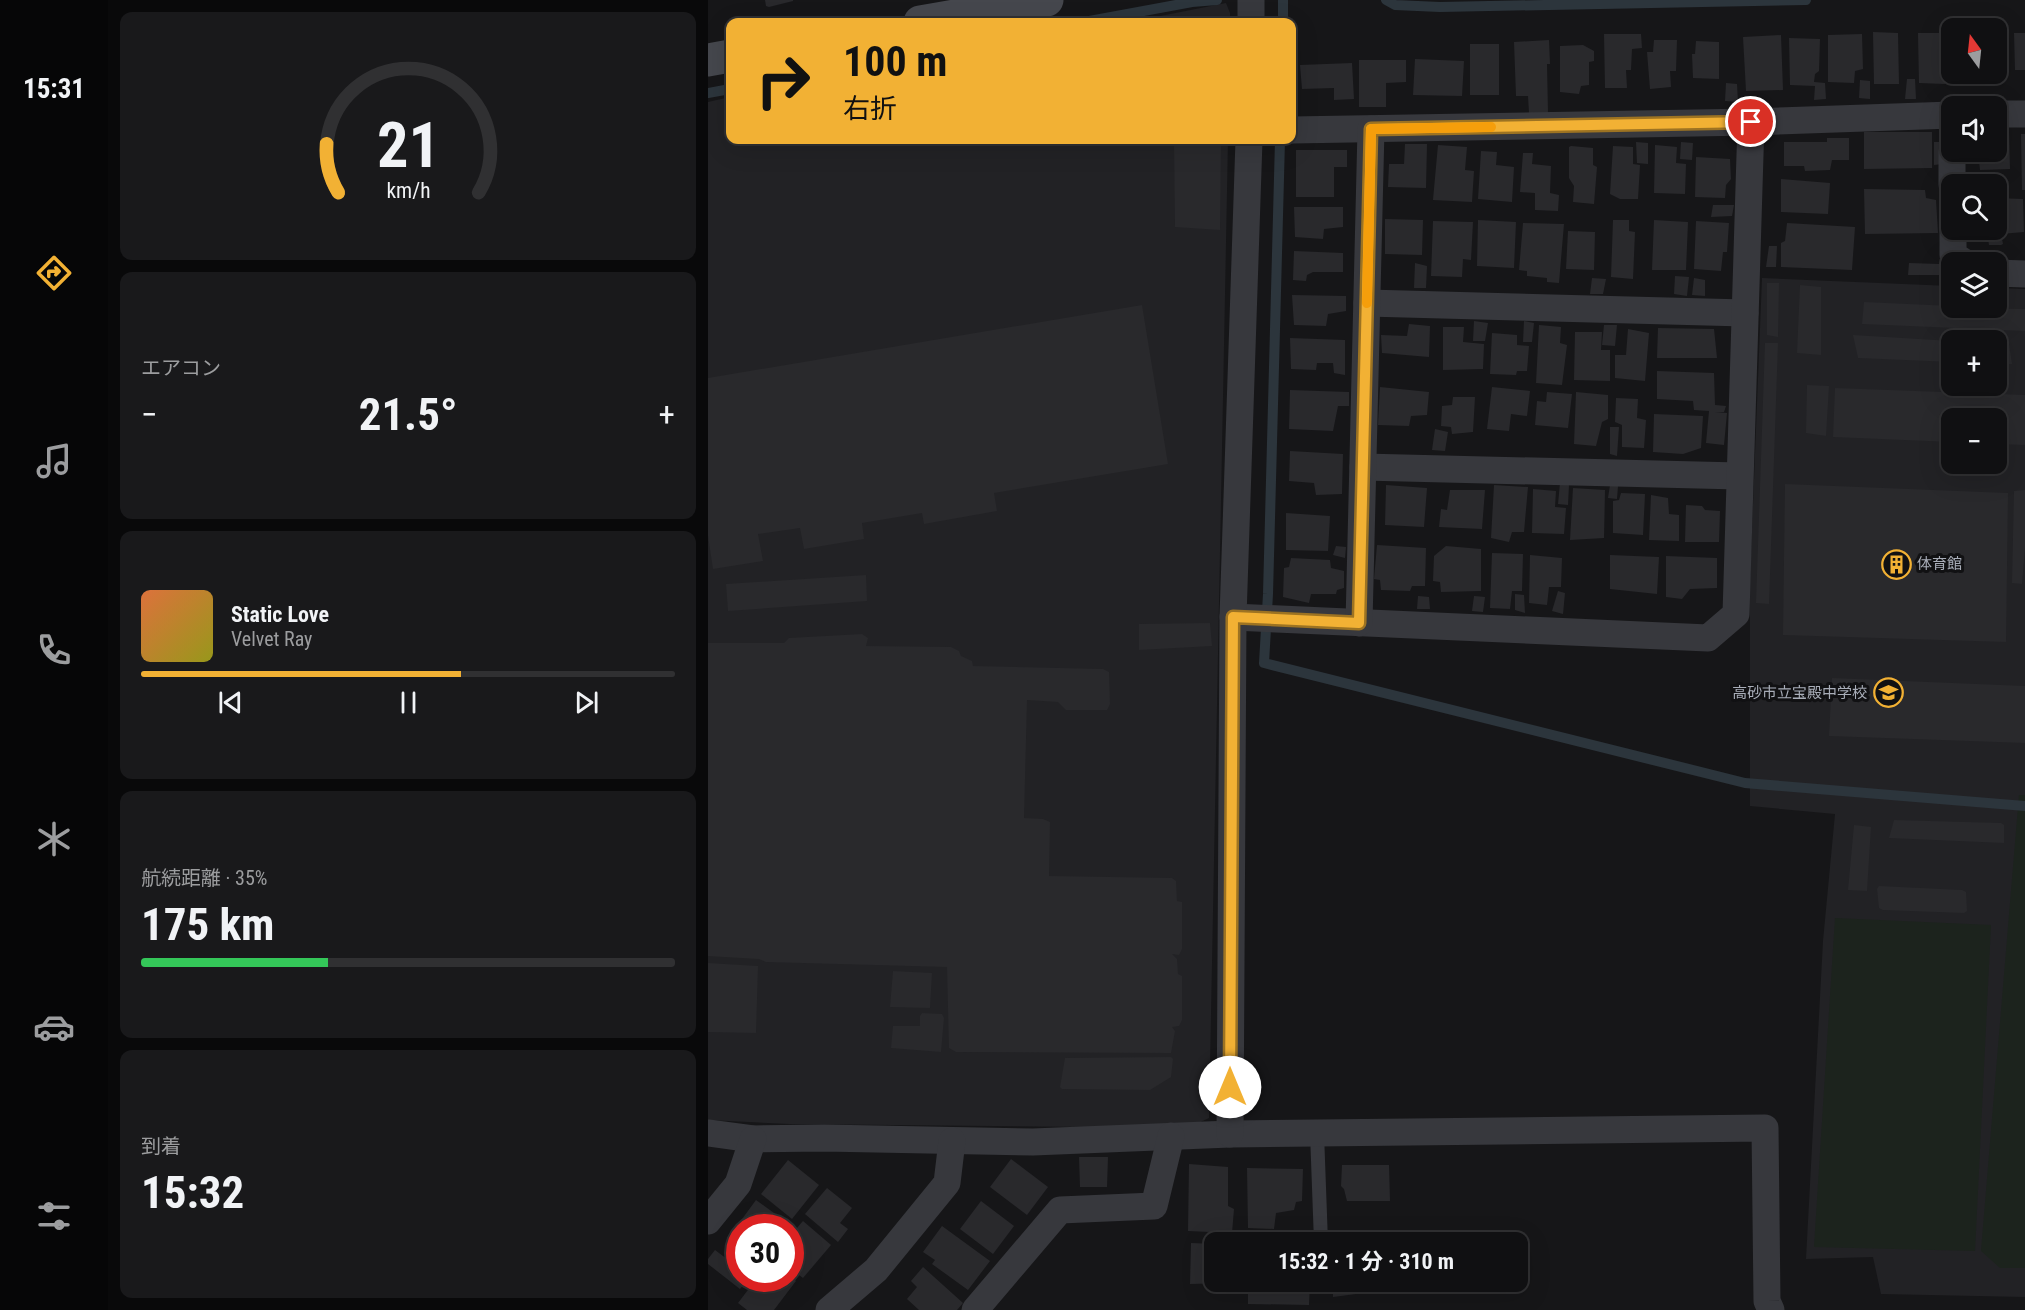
<!DOCTYPE html>
<html lang="ja">
<meta charset="utf-8">
<style>
:root{--surface:#101012;--page:#19191b;--text:#f1f3f6;--muted:#9c9d9f;--line:#303032;--accent:#f2b134}
body{margin:0;font-family:"Roboto Condensed","Noto Sans JP",sans-serif;background:var(--page);color:var(--text);height:100vh;display:flex;flex-direction:column;font-size:22px;white-space:nowrap}
*{box-sizing:border-box;margin:0}
p{font-size:20px;color:var(--muted)}
.icon{flex:none;width:33px;height:33px;fill:none;stroke:currentColor;stroke-width:2;stroke-linecap:round;stroke-linejoin:round}
.map{position:relative;flex:1;overflow:hidden}
.details{display:flex;flex-direction:column;gap:12px;padding:12px;background:#09090a;width:600px}
.details>*{flex:none}
.top-card{position:absolute;left:18px;top:18px;width:570px;height:126px;border-radius:12px;box-shadow:0 6px 24px #0002,0 0 0 2px var(--line);background:#f2b134;color:#111;overflow:hidden}
.needle{width:39px;rotate:345deg}
.buttons{position:absolute;left:1233px;top:18px;display:grid;gap:12px}
.buttons a{display:grid;place-items:center;width:66px;height:66px;border-radius:12px;background:var(--surface);box-shadow:0 6px 24px #0002,0 0 0 2px var(--line);font-size:30px}
.speed{position:absolute;left:18px;top:1214px;display:flex;gap:12px;font-size:30px;font-weight:700;text-align:center}
.speed>*{display:grid;place-content:center;width:78px;height:78px;border-radius:50%;background:var(--surface);box-shadow:0 6px 24px #0002,0 0 0 2px var(--line);line-height:1}
.speed .limit{border:9px solid #d22;background:#fff;color:#111}
.pin{position:absolute;display:grid;place-items:center;width:51px;height:51px;color:#fff;margin:-26px;border:3px solid #fff;border-radius:50%;box-shadow:0 2px 6px #0007}
.me{position:absolute;width:66px;margin:-33px;rotate:0deg;stroke-linejoin:round;filter:drop-shadow(0 0 4px #0008)}
.turn{display:flex;align-items:center;gap:21px;height:126px;padding:0 18px;font-size:27px}
.turn .icon{width:78px;height:78px;stroke-width:2.5}
.turn b{display:block;font-size:42px;line-height:51px}
.big{font-size:45px;font-weight:700;line-height:1.1}
.details .tile{flex:1;display:flex;flex-direction:column;justify-content:center;gap:9px;min-width:0;padding:0 21px;border-radius:12px;background:var(--page)}
.details .dial{align-items:center;gap:0}
.dial svg{height:156px;overflow:visible;fill:none;stroke:var(--line);stroke-width:7;stroke-linecap:round;text-anchor:middle}
.dial text{fill:var(--text);stroke:none}
.song{display:flex;align-items:center;gap:18px}
.cover{width:72px;height:72px;border-radius:9px;background:linear-gradient(135deg,hsl(20 70% 55%),hsl(60 70% 35%))}
.played{height:6px;border-radius:3px;background:linear-gradient(90deg,var(--accent) 60%,var(--line) 60%)}
.keys{display:flex;justify-content:space-around;direction:ltr}
.heat{display:flex;justify-content:space-between;align-items:center;font-size:33px;direction:ltr}
.charge{height:9px;border-radius:4px;background:linear-gradient(90deg,#34c759 35%,var(--line) 0)}
.trip{position:absolute;left:496px;top:1232px;width:324px;height:60px;border-radius:12px;background:var(--surface);box-shadow:0 6px 24px #0002,0 0 0 2px var(--line);font-weight:700;line-height:60px;text-align:center}
main{display:flex;flex:1;min-height:0}
.dock{display:flex;flex-direction:column;width:108px;justify-content:space-around;align-items:center;background:#060607;color:var(--muted)}
.dock .icon{width:42px;height:42px}
.dock .on{color:var(--accent)}
.dock b{font-size:27px;color:var(--text)}
.map>svg:first-child{display:block}
.built{fill:#222225;fill-rule:evenodd}
.green{fill:#1c231d}
.lines{fill:none;stroke-linecap:round;stroke-linejoin:round}
.stream{stroke:#2c353c;stroke-width:10}
.building{fill:#29292c}
.lane{stroke:#37383d;stroke-width:14}
.street{stroke:#37383d;stroke-width:27}
.secondary{stroke:#45474d;stroke-width:33}
.route-casing{stroke:#9d7322;stroke-width:15}
.route{stroke:#f2b134;stroke-width:10}
.slow{stroke:#f59e0b;stroke-width:10}
.labels{text-anchor:middle;stroke-width:6;stroke-linejoin:round;paint-order:stroke}
.poi-label{font-size:15px;fill:#a8adb8;stroke:#111113;text-anchor:start}
</style>
<main>
<nav class="dock">
<b>15:31</b>
<svg class="icon on" aria-label="directions" viewBox="0 0 24 24"><path d="M12 3l9 9-9 9-9-9zM9 14v-3h6M13 9l2 2-2 2"/></svg>
<svg class="icon" aria-label="music" viewBox="0 0 24 24"><path d="M9 18V5l10-2v13"/><circle cx="6" cy="18" r="3"/><circle cx="16" cy="16" r="3"/></svg>
<svg class="icon" aria-label="phone" viewBox="0 0 24 24"><path d="M5 4h4l2 5-3 2q2 4 5 5l2-3 5 2v4C11 20 4 13 5 4z"/></svg>
<svg class="icon" aria-label="climate" viewBox="0 0 24 24"><path d="M12 3v18M4 7l16 10M4 17L20 7"/></svg>
<svg class="icon" aria-label="car" viewBox="0 0 24 24"><path d="M5 17H2v-5l4-1 3-4h7l3 4 3 1v5h-3M9 17h6M6 11h13"/><circle cx="7" cy="17" r="2"/><circle cx="17" cy="17" r="2"/></svg>
<svg class="icon" aria-label="filters" viewBox="0 0 24 24"><path d="M4 7h16M4 17h16"/><circle cx="9" cy="7" r="2"/><circle cx="15" cy="17" r="2"/></svg>
</nav>
<section class="details">
<div class="tile dial"><svg viewBox="0 0 100 80">
<path d="M14 69A42 42 0 1 1 86 69"/>
<path d="M14 69A42 42 0 0 1 8 44" stroke="#f2b134"/>
<text x="50" y="56" font-size="32" font-weight="700">21</text>
<text x="50" y="72" font-size="11">km/h</text>
</svg></div>
<div class="tile"><p>エアコン</p>
<div class="heat"><a>−</a><b class="big">21.5°</b><a>+</a></div>
</div>
<div class="tile">
<div class="song"><i class="cover"></i><div><b>Static Love</b><p>Velvet Ray</p></div></div>
<div class="played"></div>
<div class="keys"><svg class="icon" aria-label="previous" viewBox="0 0 24 24"><path d="M18 5L8 12l10 7zM5 5v14"/></svg><svg class="icon" aria-label="pause" viewBox="0 0 24 24"><path d="M8 5v14M16 5v14"/></svg><svg class="icon" aria-label="next" viewBox="0 0 24 24"><path d="M6 5l10 7-10 7zM19 5v14"/></svg></div>
</div>
<div class="tile"><p>航続距離 · 35%</p><b class="big">175 km</b><div class="charge"></div></div>
<div class="tile"><p>到着</p><b class="big">15:32</b></div>
</section>
<div class="map">
<svg width="1317" height="1310" viewBox="0 0 1317 1310">
<rect width="100%" height="100%" fill="#161618"/>
<g class="built">
<path d="M518 3 522 13V22H422Z"/>
<path d="M22 97V140H520L501 1118 484 1126 470 1128 81 1124 0 1120V102Z"/>
<path d="M1054 278 1243 286 1244 308H1288L1289 288 1317 289V1297L1173 1294 1165 1257 1098 1259 1115 941 1127 814 1042 806V580ZM1244 340H1288V386H1244ZM1244 418H1288V464H1244Z"/>
</g>
<g class="green">
<path d="M1311 795H1317V1268H1292L1273 1251Z"/>
<path d="M1127 918 1283 925 1267 1251 1106 1247Z"/>
</g>
<g class="lines">
<g class="stream">
<path d="M678 0 687 5 732 7 1098 0"/>
<path d="M376 22 484 2 509 0"/>
<path d="M575 22V0"/>
<path d="M0 93 22 89"/>
<path d="M572 140 560 594 556 663 1037 783 1317 806"/>
</g>
</g>
<g class="building">
<path d="M57 0H85V1L61 7 58 6Z"/>
<path d="M1165 32 1190 33 1191 84H1166Z"/>
<path d="M1210 33H1244V73L1238 74 1237 84 1211 83Z"/>
<path d="M1288 33 1298 34 1297 55H1293V80H1257V74H1288Z"/>
<path d="M1306 33H1317V70H1307Z"/>
<path d="M896 34H933L934 48 924 49 923 70H918L919 88H897Z"/>
<path d="M1154 34 1155 69 1147 71 1146 83 1120 82V35Z"/>
<path d="M1073 35 1075 90 1038 91 1035 37Z"/>
<path d="M1081 38 1112 39 1111 71 1107 74 1106 82 1117 83 1118 99 1106 100 1107 86 1082 85Z"/>
<path d="M841 40 842 64H839L840 113H821L820 96H808L806 42Z"/>
<path d="M946 40H969L968 71H962L963 87 942 89 939 52H945Z"/>
<path d="M988 41 1011 42V79L985 78 984 54H987Z"/>
<rect x="762" y="44" width="29" height="51"/>
<path d="M875 45 886 51V61L881 62V85L873 86 871 94 852 92V46Z"/>
<path d="M707 59 756 61 754 96 705 95Z"/>
<path d="M651 60H698V82L678 83V107H651Z"/>
<path d="M644 63 646 99 626 100V88L594 89 592 65Z"/>
<path d="M1199 79H1207L1208 99H1197Z"/>
<path d="M1152 80 1162 81V99L1151 98Z"/>
<path d="M1018 83 1029 84 1030 102 1017 101Z"/>
<path d="M1156 132H1224V168L1156 169Z"/>
<path d="M1288 132H1301L1302 169 1272 170 1271 161 1261 160 1260 152H1288Z"/>
<path d="M1313 134H1317V190H1314Z"/>
<path d="M1119 138H1141V160H1124L1122 170 1097 171 1096 166H1076V142H1119Z"/>
<path d="M466 140H513L512 230 467 227Z"/>
<path d="M928 142 940 143V164L929 163Z"/>
<path d="M973 142 985 143 984 160 972 159Z"/>
<path d="M1226 142H1235V164L1226 165Z"/>
<path d="M697 144H719L718 188 680 187 681 164H696Z"/>
<path d="M730 145 759 147 757 170 766 171 764 202 725 200Z"/>
<path d="M947 145 969 147 968 163 978 164 977 194 946 193Z"/>
<path d="M863 146 885 148V165L889 167 886 204 865 202 866 186 861 178V147Z"/>
<path d="M905 146 925 147V164L932 165 930 199H912L902 194Z"/>
<path d="M588 150H639V167H626V197H588Z"/>
<path d="M773 151 789 152 788 165 806 167 804 202 770 199Z"/>
<path d="M815 153H825L824 164 843 166 842 193 851 195 850 211 827 210V193L812 192Z"/>
<path d="M988 157 1022 159 1023 179 1018 185 1017 198 987 197Z"/>
<path d="M1073 179 1122 183 1120 214 1073 212Z"/>
<path d="M1156 189 1217 190 1218 198 1228 200 1230 233 1157 234Z"/>
<path d="M1288 198 1315 199 1316 232 1293 234 1295 244 1293 245H1281L1280 239 1262 240V230H1288Z"/>
<path d="M1005 205H1026L1024 216 1003 217Z"/>
<path d="M586 207H635V227L616 229 615 239 587 237Z"/>
<path d="M677 219 715 220 714 255 677 254Z"/>
<path d="M770 220 808 222 806 268 769 266Z"/>
<path d="M905 220H921V231L927 232 925 279 903 277Z"/>
<path d="M946 220 980 222 978 270H944Z"/>
<path d="M725 221 765 222 763 260 755 259 754 277 723 276Z"/>
<path d="M988 221 1021 223 1019 252H1015L1013 271 986 269Z"/>
<path d="M815 223 856 224 851 283 839 282V278L819 276V271L811 270Z"/>
<path d="M1079 223 1147 227 1144 270 1073 267V243L1077 241Z"/>
<path d="M860 231 887 232 886 270 858 269Z"/>
<path d="M1061 246H1069L1068 267H1058Z"/>
<path d="M586 251 635 253V272H605L599 275 598 281 585 280Z"/>
<path d="M707 263 719 266 718 288H706Z"/>
<path d="M1201 263 1231 264V275H1200Z"/>
<path d="M967 276 981 277 979 296 966 294Z"/>
<path d="M884 278 898 279 895 294H882Z"/>
<path d="M986 278 997 280V296L984 295Z"/>
<path d="M1059 283H1071L1070 337 1059 335Z"/>
<path d="M1092 285 1113 287V355L1089 353Z"/>
<path d="M584 295 638 296V311L620 314 618 326 586 325Z"/>
<path d="M1156 302 1244 306V308L1317 309V331L1154 324Z"/>
<path d="M434 305 460 464 286 493 289 511 216 524 214 513 154 523 156 539 96 549 92 528 50 534 55 561 5 569 0 536V378Z"/>
<path d="M766 321 780 323 777 341H765Z"/>
<path d="M816 321 826 323 824 342H815Z"/>
<path d="M701 324 722 326 721 357 674 353 673 335 699 336Z"/>
<path d="M831 325 853 327 852 343 859 345 854 385 828 383Z"/>
<path d="M896 325H909L907 346 894 345Z"/>
<path d="M735 327H756L755 342 776 344 775 369 735 370Z"/>
<path d="M950 328 1006 329 1009 358H949Z"/>
<path d="M920 329 941 333 937 381 907 378V355H918Z"/>
<path d="M867 332H894L893 350H902V381L866 380Z"/>
<path d="M784 333 809 335V345L821 346 819 371H809L808 375 782 374Z"/>
<path d="M1145 335 1244 341V362L1150 358Z"/>
<path d="M582 338 637 340V375L626 373 625 363H609L608 370 583 369Z"/>
<path d="M1057 343H1070L1061 604 1048 603Z"/>
<path d="M1288 343 1301 344 1304 364H1288Z"/>
<path d="M949 371 1006 373 1007 405 1018 406 1016 412H1007L1019 413 1016 445 998 443 1001 411 986 410 985 401 949 399Z"/>
<path d="M1099 385 1121 386 1118 436 1098 433Z"/>
<path d="M672 387 721 392 719 415 703 416 701 426 670 425Z"/>
<path d="M784 387 822 391 819 416 803 414 801 431 779 429Z"/>
<path d="M1127 388 1317 395V445L1288 444V418H1244V442L1125 437Z"/>
<path d="M582 390 641 392V406H630L625 431 581 429Z"/>
<path d="M839 392 864 394 860 428 827 425 829 401 838 402Z"/>
<path d="M868 392 900 395V419L894 422 888 446 866 444Z"/>
<path d="M745 397H767L765 432 744 434 743 427 733 426 734 406 744 405Z"/>
<path d="M908 398 930 399 929 418 938 420 936 448 914 447V425L907 422Z"/>
<path d="M946 414 995 416 993 448 975 454 945 452Z"/>
<path d="M902 427H911L909 456 902 454Z"/>
<path d="M727 429 740 432 737 451 724 450Z"/>
<path d="M582 451 635 454 634 494 608 495 606 483 581 481Z"/>
<path d="M852 483 861 485 860 505 850 504Z"/>
<path d="M1077 484 1300 493 1298 642 1075 635Z"/>
<path d="M678 485 719 488 716 527 677 525Z"/>
<path d="M786 485 820 487 816 532H804L801 542 783 538Z"/>
<path d="M902 485 910 486 909 499 900 498Z"/>
<path d="M865 488 897 490 896 538 862 540Z"/>
<path d="M825 489 848 491 847 507 858 508 856 534 824 533Z"/>
<path d="M742 490H777L774 529 731 527 733 509 739 510Z"/>
<path d="M1317 490V548L1314 584 1304 583 1306 491Z"/>
<path d="M913 493 937 494 935 535 905 533V501L911 500Z"/>
<path d="M943 495 960 498 961 514 971 515V541L941 540Z"/>
<path d="M978 505 994 506 997 510 1012 511 1011 542H977Z"/>
<path d="M578 513 622 516 620 551 578 550Z"/>
<path d="M669 545 718 548 717 586H704L702 591 673 590 672 580 666 579Z"/>
<path d="M628 546 638 547 637 558 625 555Z"/>
<path d="M738 546 773 549V591L733 592 732 582 725 581 726 556Z"/>
<path d="M784 553 815 554 814 591H804L802 609 782 608Z"/>
<path d="M822 555 854 558 853 587H841L839 605 821 603Z"/>
<path d="M902 555 951 557 949 594 902 589Z"/>
<path d="M958 556 1009 558V588L982 589 974 599 958 597Z"/>
<path d="M583 558 622 560 623 568 636 571V588L629 590 628 594H603L601 603 575 597 576 568 581 567Z"/>
<path d="M158 575 159 601 20 611 18 584Z"/>
<path d="M850 591 857 593 855 614 844 611Z"/>
<path d="M807 594 816 595 817 613 807 610Z"/>
<path d="M710 596 721 597 722 609H709Z"/>
<path d="M766 596 777 597 775 612 764 611Z"/>
<path d="M502 623 504 646 431 650V624Z"/>
<path d="M154 634 160 638 158 646 243 647 251 651 253 656 264 661 265 666 395 669 401 672 402 704 399 710H358L350 702 319 700 316 818 335 819 342 822 341 876 464 878 468 881 469 901 474 902V949L471 955 464 954 469 959 470 974 474 976V1020L471 1026 464 1027 467 1031 463 1053 248 1052 241 1048 239 967 58 962 51 959 0 956V643H76L81 638Z"/>
<path d="M1124 678 1317 686V743L1121 736Z"/>
<path d="M1186 820 1293 823 1296 825V843L1181 838Z"/>
<path d="M1146 825 1163 827 1159 891 1140 890Z"/>
<path d="M1171 886 1254 890 1258 892 1259 911 1256 913 1175 910 1171 908 1169 889Z"/>
<path d="M0 963 50 966 48 1033 0 1032Z"/>
<path d="M185 971 224 973 222 1008 182 1007Z"/>
<path d="M214 1013 234 1014 236 1018 233 1052 183 1048 185 1026H212V1016Z"/>
<path d="M463 1057 465 1059 463 1077 442 1090 354 1089 352 1087 357 1058Z"/>
<path d="M371 1157H400L399 1187H372Z"/>
<path d="M303 1159 340 1187 319 1215 282 1187Z"/>
<path d="M80 1160 111 1185 84 1219 53 1194Z"/>
<path d="M481 1164 520 1167V1206L526 1209 524 1233 480 1231Z"/>
<path d="M634 1165H681L682 1201H639L636 1189 633 1186Z"/>
<path d="M539 1168 595 1169 594 1201 588 1202 586 1210 568 1213 566 1229 540 1228Z"/>
<path d="M119 1188 144 1208 132 1223 140 1229 130 1242 97 1214Z"/>
<path d="M48 1200 81 1224 79 1227H32V1234L26 1230Z"/>
<path d="M273 1201 306 1226 285 1254 252 1229Z"/>
<path d="M95 1221 123 1245 95 1278 82 1268V1236Z"/>
<path d="M234 1226 282 1261 260 1290 224 1264 227 1260 215 1252Z"/>
<path d="M483 1243 507 1244V1281H523V1283L482 1284Z"/>
<path d="M28 1248 32 1251V1278H41L32 1289 0 1264V1259L7 1250 19 1259Z"/>
<path d="M215 1267 255 1303 249 1310H211L199 1299 209 1287 203 1281Z"/>
<path d="M82 1276 88 1281 66 1310H39L30 1303 49 1278H82Z"/>
<path d="M540 1281H602L601 1305 540 1304Z"/>
<path d="M625 1281H693L694 1288 625 1297Z"/>
</g>
<g class="lines">
<path class="lane" d="M609 1133 613 1242"/>
<g class="street">
<path d="M543 22V0"/>
<path d="M1288 114H1317"/>
<path d="M584 130 1043 122"/>
<path d="M1244 152V184"/>
<path d="M1245 230V255L1256 262"/>
<path d="M1288 273 1317 274"/>
<path d="M659 303 1037 313"/>
<path d="M655 467 1031 476"/>
<path d="M525 617 1000 638 1028 614 1043 122 1244 115"/>
<path d="M651 623 663 129"/>
<path d="M0 1133 45 1139 116 1138 325 1142 522 1134 1057 1128 1059 1301 1063 1310"/>
<path d="M522 1134 525 617 541 140"/>
<path d="M0 1221 30 1184 45 1139"/>
<path d="M121 1310 168 1270 239 1183 244 1141"/>
<path d="M267 1310 352 1210 446 1206 463 1136"/>
</g>
<g class="secondary">
<path d="M212 22 339 0"/>
<path d="M0 60 22 56"/>
</g>
</g>
<g class="lines">
<defs>
<path id="route" d="M522 1087 525 617 651 623 663 129 1043 122"/>
</defs>
<use href="#route" class="route-casing"/>
<use href="#route" class="route"/>
<path class="slow" d="M659 303 663 129 783 127"/>
</g>
<defs>
<symbol id="building-ring" viewBox="-11 -11 22 22"><circle r="9.5" fill="#111113" stroke="#f2b134" stroke-width="1.5"/><path d="M-4-6H4V6H1V3H-1V6H-4ZM-2.5-4.3h1.7v1.8h-1.7ZM.8-4.3h1.7v1.8H.8ZM-2.5-1h1.7V.8h-1.7ZM.8-1h1.7V.8H.8Z" fill="#f2b134"/></symbol>
<symbol id="school-ring" viewBox="-11 -11 22 22"><circle r="9.5" fill="#111113" stroke="#f2b134" stroke-width="1.5"/><path d="M0-5L7-2L0 1L-7-2ZM-4 1L0 2.5L4 1V4Q0 6-4 4Z" fill="#f2b134"/></symbol>
</defs>
<g fill-rule="evenodd">
<use href="#building-ring" x="1172" y="548" width="33" height="33"/>
<use href="#school-ring" x="1164" y="676" width="33" height="33"/>
</g>
<g class="labels">
<g class="poi-label">
<text x="1209" y="569">体育館</text>
<text x="1159" y="698" text-anchor="end">高砂市立宝殿中学校</text>
</g>
</g>
</svg>
<div class="buttons">
<a><svg class="needle" viewBox="-14 -14 28 28"><path d="M0-13l5 13h-10z" fill="#e53935"/><path d="M0 13l5-13h-10z" fill="#9c9d9f"/></svg></a>
<a><svg class="icon" aria-label="sound" viewBox="0 0 24 24"><path d="M4 9h4l5-4v14l-5-4H4zM17 9q2 3 0 6"/></svg></a>
<a><svg class="icon" aria-label="search" viewBox="0 0 24 24"><circle cx="10" cy="10" r="6"/><path d="M15 15l6 6"/></svg></a>
<a><svg class="icon" aria-label="layers" viewBox="0 0 24 24"><path d="M12 4l9 5-9 5-9-5zM3 14l9 5 9-5"/></svg></a>
<a>+</a>
<a>−</a>
</div>
<div class="speed"><div class="limit">30</div></div>
<div class="pin" style="left:1043px;top:122px;background:#d93025"><svg class="icon" aria-label="arrive" viewBox="0 0 24 24"><path d="M6 21V4h12l-3 4 3 4H6"/></svg></div>
<svg class="me" style="left:522px;top:1087px" viewBox="-20 -20 40 40"><circle r="19" fill="#fff"/><path d="M0-13L10 11 0 6-10 11z" fill="#f2b134"/></svg>
<div class="trip">15:32 · 1 分 · 310 m</div>
<div class="top-card">
<div class="turn"><svg class="icon" aria-label="right" viewBox="0 0 24 24"><path d="M7 20v-9h11M14 6l5 5-5 5"/></svg><div><b>100 m</b>右折</div></div>
</div>
</div>
</main>
